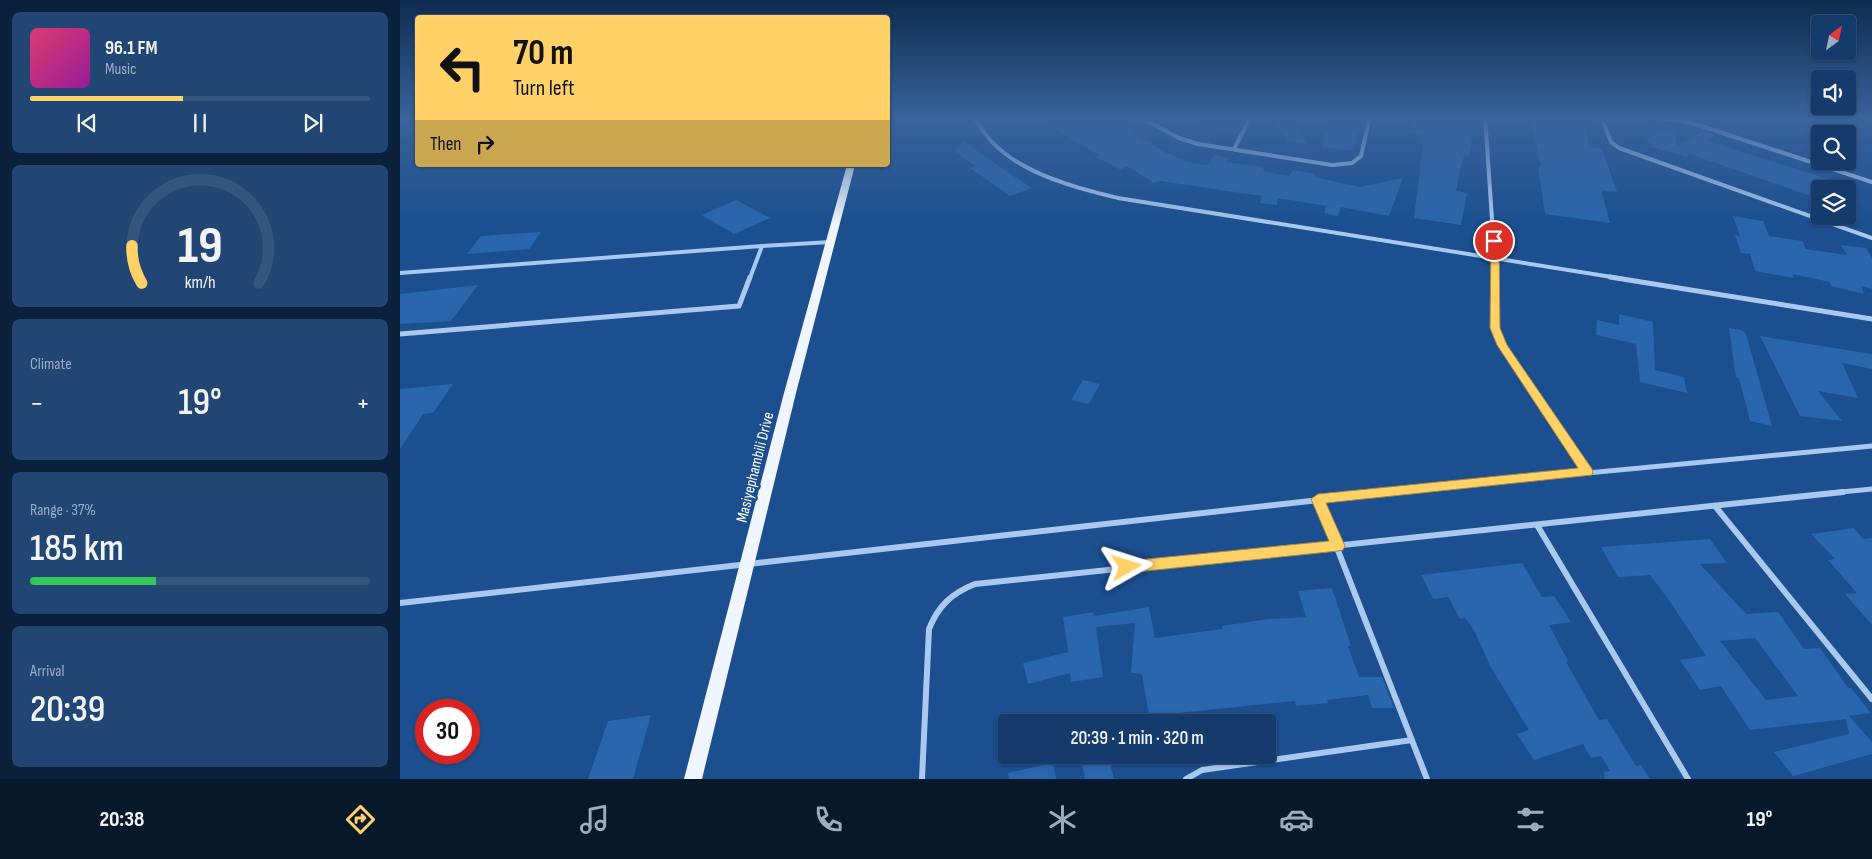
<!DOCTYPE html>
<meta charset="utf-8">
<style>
:root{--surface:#143b6b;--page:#214673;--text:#f1f3f6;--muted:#9dadc1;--line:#33557e;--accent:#ffd166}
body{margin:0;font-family:"Sofia Sans Condensed",sans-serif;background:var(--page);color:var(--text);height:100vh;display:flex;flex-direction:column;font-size:19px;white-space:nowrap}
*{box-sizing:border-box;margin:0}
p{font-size:16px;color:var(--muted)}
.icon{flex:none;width:28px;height:28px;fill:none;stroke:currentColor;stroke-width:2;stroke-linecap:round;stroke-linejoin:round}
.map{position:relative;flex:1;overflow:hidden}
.drawer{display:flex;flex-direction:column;gap:12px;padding:12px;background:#0b203b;width:400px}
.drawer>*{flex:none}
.top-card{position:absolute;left:15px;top:15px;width:475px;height:152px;border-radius:5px;box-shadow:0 1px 4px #0004,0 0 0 1px var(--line);background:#ffd166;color:#111;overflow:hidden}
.needle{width:32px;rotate:33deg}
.buttons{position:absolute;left:1411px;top:15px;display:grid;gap:10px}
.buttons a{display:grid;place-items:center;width:45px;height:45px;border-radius:5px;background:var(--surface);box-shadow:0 1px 4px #0004,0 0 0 1px var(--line);font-size:25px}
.speed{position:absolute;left:15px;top:699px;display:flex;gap:10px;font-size:25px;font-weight:700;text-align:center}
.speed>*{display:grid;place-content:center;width:65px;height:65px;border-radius:50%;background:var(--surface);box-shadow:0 1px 4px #0004,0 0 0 1px var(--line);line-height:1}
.speed .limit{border:8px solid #d22;background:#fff;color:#111}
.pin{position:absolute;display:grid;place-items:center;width:42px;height:42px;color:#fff;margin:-21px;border:2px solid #fff;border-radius:50%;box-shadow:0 1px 5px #0007}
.me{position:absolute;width:55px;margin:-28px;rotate:84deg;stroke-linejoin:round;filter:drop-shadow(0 0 4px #0008)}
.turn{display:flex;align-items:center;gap:18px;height:105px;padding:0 15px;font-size:22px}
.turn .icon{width:65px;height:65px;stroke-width:2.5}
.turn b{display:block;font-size:35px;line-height:42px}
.then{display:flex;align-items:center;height:48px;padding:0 15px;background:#0003;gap:10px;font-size:19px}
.big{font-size:38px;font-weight:600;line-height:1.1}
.drawer .widget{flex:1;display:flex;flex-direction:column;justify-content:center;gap:8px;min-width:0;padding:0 18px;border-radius:8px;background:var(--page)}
.drawer .dial{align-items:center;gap:0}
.dial svg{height:130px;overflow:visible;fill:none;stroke:var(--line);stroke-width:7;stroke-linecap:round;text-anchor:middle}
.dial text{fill:var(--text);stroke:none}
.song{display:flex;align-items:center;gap:15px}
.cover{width:60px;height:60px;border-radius:8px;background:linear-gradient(135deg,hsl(340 70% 55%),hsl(300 70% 35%))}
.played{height:5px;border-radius:2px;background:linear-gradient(90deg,var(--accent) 45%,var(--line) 45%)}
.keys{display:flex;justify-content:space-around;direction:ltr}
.heat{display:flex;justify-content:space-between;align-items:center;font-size:28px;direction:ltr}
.charge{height:8px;border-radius:4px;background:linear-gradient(90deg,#34c759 37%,var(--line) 0)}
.trip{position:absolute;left:598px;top:714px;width:278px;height:50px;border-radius:5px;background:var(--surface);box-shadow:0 1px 4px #0004,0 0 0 1px var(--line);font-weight:600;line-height:50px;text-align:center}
.tabs{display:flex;height:80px;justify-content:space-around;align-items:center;background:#08182b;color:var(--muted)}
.tabs .icon{width:35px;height:35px}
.tabs .current{color:var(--accent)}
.tabs b{font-size:22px;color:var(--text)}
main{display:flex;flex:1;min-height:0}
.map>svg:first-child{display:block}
.building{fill:#2a66ad;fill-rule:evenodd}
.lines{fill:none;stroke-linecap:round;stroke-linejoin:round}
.minor-far2{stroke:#a9c9ee;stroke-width:4}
.minor-far1{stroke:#a9c9ee;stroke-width:5}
.minor{stroke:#a9c9ee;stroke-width:6}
.primary{fill:#f0f6ff;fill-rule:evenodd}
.route{fill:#ffd166;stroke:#a68842}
.labels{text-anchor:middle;stroke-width:5;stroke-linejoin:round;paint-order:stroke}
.street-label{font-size:16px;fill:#fff;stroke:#1b4f8f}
</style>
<main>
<section class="drawer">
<div class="widget">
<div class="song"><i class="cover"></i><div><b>96.1 FM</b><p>Music</p></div></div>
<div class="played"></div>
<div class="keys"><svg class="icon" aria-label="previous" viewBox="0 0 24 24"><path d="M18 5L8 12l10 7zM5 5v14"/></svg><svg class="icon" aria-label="pause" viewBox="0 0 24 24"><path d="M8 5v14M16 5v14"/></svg><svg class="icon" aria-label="next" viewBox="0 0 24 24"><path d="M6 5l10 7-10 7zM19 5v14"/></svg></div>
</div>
<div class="widget dial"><svg viewBox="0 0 100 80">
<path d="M14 69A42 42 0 1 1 86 69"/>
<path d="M14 69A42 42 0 0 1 8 46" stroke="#ffd166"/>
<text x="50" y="56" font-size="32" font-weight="700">19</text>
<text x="50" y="72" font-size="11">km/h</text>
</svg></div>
<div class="widget"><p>Climate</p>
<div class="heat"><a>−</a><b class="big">19°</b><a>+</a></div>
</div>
<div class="widget"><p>Range · 37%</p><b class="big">185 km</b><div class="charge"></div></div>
<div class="widget"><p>Arrival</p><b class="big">20:39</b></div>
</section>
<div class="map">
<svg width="1472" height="779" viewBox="0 0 1472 779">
<rect width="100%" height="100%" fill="#1b4f8f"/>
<g class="building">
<path d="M634 116H708L766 153 792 163 808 165 814 155 829 158 826 162 863 167 862 171 889 176 893 170 916 174 914 177 960 187 1003 178 989 216 941 207 938 216 924 213 926 206 878 198 877 205 860 203 862 196 760 181 754 183 727 166 721 170 696 157 700 156Z"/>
<path d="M780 116H847L836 134 779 122Z"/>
<path d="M873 116H890L907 144 887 141Z"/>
<path d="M930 116 961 120 953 151 922 147Z"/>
<path d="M1013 116H1058V121L1074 123 1069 157 1063 156 1056 191 1067 193 1061 225 1014 218 1024 136 1008 132Z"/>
<path d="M1130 116H1183L1189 147 1202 149 1217 192 1201 190 1210 223 1145 214 1138 166 1141 167Z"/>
<path d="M1249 127 1276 132V147L1303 131 1315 135 1307 141 1450 186 1449 189H1420V199L1290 154 1286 157 1249 146 1252 144 1247 142Z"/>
<path d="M563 141 600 167 632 188 610 196 570 168 575 166 555 151Z"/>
<path d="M336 200 370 218 334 234 302 215Z"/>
<path d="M1333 216 1363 221 1369 236 1402 241 1406 249 1447 255 1441 245 1466 248 1472 258V289L1461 286 1464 294 1431 286 1430 282 1392 274 1394 278 1355 271 1350 254 1341 253 1335 235 1340 236Z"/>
<path d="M141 232 129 249 67 254 81 236Z"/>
<path d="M78 285 51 321 0 324V294Z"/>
<path d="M1219 314 1253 322 1255 370 1284 377 1287 393 1240 382 1236 344 1196 335 1197 320 1219 325Z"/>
<path d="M1329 328 1342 330 1346 334 1372 426 1350 421 1339 378H1336Z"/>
<path d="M1360 336 1472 354V369L1442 363 1458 398 1418 391 1442 421 1400 416Z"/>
<path d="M683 380 700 384 689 404 671 400Z"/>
<path d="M53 384 33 413 23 414 0 449V389Z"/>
<path d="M1454 528 1463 539 1472 538V625L1445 594 1457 593 1428 560 1435 559 1411 534Z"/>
<path d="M1310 539 1327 563 1300 564 1346 614 1378 612 1404 649 1420 648 1448 688H1451L1471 713 1449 716 1472 742V754L1393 776 1374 752 1449 734 1446 719 1350 730 1321 686 1300 690 1280 660 1306 656 1271 603 1250 575 1218 577 1201 547ZM1355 638 1398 696 1366 700 1320 641Z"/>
<path d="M1122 563 1142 597 1154 596 1171 622 1149 625 1168 661 1166 662 1199 720 1207 719 1236 766 1241 765 1250 779H1205L1204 772 1210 771 1201 756 1191 758 1183 744 1134 760 1117 734 1129 730 1090 666 1074 630 1065 618 1060 619 1048 597 1033 599 1021 575Z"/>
<path d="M932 588 951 646H948L959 677H982L994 708H972L968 695 927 700 928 703 896 706 895 701 749 716 742 674 731 673 735 623 696 627 703 677 671 682 670 673 628 684 623 663 668 652 663 617 693 612 694 616 749 607 755 638 822 629V626L868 619 906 617 898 591Z"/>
<path d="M251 715 233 779H188L208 721Z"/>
<path d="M708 756 714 779H685L682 763Z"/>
<path d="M653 763 656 779H609L608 773Z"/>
</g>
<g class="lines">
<g class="minor-far2">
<path d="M574 116C599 169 666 185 718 198L1218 278"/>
<path d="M738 116 779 138 798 144 932 165 952 163 961 156 970 116"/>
<path d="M1085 116 1096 278"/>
<path d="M1201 116 1211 142 1219 148 1472 238"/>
<path d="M1248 116 1292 123 1472 182"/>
<path d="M1466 116 1472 118"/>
<path d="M834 149 851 116"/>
<path d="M362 246 431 242"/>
<path d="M0 273 362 246 350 278"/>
</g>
<g class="minor-far1">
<path d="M1096 277 1095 328 1112 362 1187 472"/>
<path d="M1210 277 1472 319"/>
<path d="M0 334 339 306 350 277"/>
<path d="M977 493 1472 446"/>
<path d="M1431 493 1472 489"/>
</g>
<g class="minor">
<path d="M918 499 1027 779"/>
<path d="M1315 506 1472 699"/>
<path d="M1137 525 1288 779"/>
<path d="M0 603 991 492"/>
<path d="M522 779 529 629C538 606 552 593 575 584L1443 492"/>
<path d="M786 779 802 770 1012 740"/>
</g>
<path class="primary" d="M447 165H455L396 393 302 779H284L384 393Z"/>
</g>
<linearGradient id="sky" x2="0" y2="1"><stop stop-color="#0f2b4f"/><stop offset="0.52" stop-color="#39639b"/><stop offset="1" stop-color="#39639b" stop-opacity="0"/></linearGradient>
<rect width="1472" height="225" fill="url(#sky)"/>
<path class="route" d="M1091 239 1099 241 1100 328 1107 345 1192 469 1193 472 1192 475 926 503 945 546 943 550 938 551 727 573 722 571 720 567 722 563 727 561 929 541 911 499 918 494 1178 468 1097 345 1090 328Z"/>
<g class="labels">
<g class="street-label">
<text transform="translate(354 467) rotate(-76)" y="6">Masiyephambili Drive</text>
</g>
</g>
</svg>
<div class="buttons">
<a><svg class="needle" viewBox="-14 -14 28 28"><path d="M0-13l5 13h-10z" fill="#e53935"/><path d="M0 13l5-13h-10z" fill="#9dadc1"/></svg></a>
<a><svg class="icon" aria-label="sound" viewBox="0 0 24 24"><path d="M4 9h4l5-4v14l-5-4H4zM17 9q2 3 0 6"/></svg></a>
<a><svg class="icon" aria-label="search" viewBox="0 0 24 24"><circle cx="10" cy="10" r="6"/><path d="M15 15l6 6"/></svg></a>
<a><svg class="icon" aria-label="layers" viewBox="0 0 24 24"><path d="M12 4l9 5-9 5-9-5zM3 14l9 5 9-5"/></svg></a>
</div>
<div class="speed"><div class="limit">30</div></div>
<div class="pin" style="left:1094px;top:241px;background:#d93025"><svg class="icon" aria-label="arrive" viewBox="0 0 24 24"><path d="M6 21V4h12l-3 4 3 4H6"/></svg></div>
<svg class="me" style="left:727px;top:567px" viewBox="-20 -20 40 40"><path d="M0-17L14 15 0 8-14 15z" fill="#ffd166" stroke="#fff" stroke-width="4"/></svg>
<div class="trip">20:39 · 1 min · 320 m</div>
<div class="top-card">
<div class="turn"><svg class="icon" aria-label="left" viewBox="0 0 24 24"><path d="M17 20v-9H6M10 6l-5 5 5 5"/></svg><div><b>70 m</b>Turn left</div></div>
<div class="then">Then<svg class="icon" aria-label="right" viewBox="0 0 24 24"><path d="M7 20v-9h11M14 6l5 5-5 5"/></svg></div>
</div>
</div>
</main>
<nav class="tabs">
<b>20:38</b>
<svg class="icon current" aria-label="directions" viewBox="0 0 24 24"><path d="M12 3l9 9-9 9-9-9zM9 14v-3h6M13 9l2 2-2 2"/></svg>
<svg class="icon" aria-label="music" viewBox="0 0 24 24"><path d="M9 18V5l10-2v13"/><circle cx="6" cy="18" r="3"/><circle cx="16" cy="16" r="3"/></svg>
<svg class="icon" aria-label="phone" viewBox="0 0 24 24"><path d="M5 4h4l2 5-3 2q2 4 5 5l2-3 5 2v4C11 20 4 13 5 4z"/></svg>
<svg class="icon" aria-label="climate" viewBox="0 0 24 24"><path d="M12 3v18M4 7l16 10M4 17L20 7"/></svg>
<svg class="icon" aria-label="car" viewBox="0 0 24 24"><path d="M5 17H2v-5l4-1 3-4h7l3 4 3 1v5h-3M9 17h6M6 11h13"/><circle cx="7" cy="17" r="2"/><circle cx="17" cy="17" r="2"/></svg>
<svg class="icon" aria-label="filters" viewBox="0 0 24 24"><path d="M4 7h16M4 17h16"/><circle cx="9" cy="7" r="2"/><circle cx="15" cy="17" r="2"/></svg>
<b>19°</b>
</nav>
